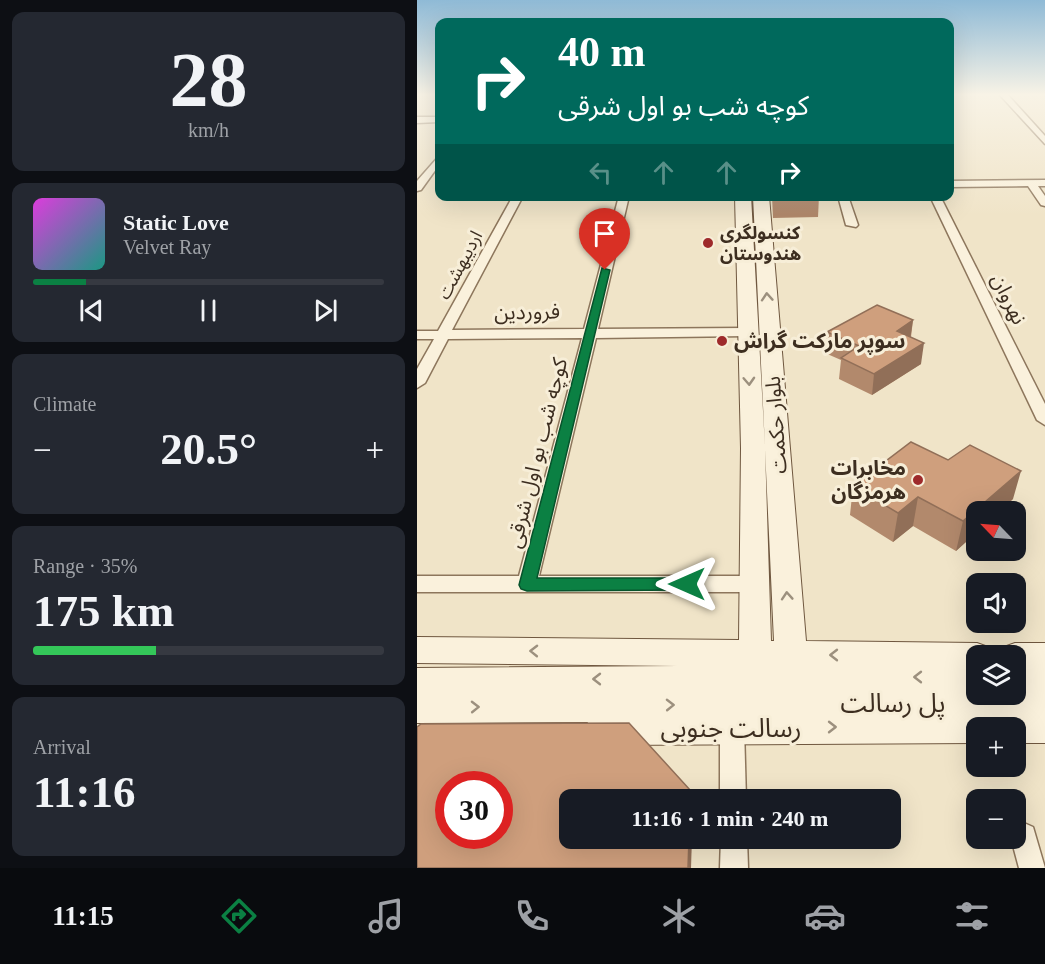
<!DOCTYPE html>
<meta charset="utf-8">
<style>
:root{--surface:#171b24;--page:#242831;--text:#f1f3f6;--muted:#9ea1a6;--line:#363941;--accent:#0b8043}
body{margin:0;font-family:"Times New Roman","Noto Sans Arabic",serif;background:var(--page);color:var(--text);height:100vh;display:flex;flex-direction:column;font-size:22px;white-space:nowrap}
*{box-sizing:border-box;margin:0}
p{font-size:20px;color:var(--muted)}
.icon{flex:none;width:33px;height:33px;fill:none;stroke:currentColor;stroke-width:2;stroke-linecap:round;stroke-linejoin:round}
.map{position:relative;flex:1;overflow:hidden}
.sheet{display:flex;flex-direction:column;gap:12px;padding:12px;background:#0d0f14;width:417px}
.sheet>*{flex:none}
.top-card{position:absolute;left:18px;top:18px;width:519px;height:183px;border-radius:12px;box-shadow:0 6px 24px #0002;background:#00695c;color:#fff;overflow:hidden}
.needle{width:39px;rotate:295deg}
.fabs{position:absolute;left:549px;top:501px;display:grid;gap:12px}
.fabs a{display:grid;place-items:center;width:60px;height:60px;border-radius:12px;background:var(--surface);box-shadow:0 6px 24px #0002;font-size:30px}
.speed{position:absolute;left:18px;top:771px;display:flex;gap:12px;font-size:30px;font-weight:700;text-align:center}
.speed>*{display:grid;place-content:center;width:78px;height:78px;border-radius:50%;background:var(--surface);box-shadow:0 6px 24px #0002;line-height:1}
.speed .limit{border:9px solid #d22;background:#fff;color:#111}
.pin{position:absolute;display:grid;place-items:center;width:51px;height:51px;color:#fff;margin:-62px -26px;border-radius:50% 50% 50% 0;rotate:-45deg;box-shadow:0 0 6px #0007}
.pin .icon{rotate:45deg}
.me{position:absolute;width:66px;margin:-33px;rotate:270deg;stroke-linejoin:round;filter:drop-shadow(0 0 4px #0008)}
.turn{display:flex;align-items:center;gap:21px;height:126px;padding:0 24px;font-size:27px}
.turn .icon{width:78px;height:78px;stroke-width:2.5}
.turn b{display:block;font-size:42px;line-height:51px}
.lanes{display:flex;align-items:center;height:57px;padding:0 24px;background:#0003;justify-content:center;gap:30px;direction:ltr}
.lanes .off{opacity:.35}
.big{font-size:45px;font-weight:700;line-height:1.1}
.sheet .card{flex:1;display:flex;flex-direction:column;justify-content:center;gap:9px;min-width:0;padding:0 21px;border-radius:12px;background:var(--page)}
.sheet .dial{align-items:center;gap:0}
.dial b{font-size:78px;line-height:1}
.song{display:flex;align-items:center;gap:18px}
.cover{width:72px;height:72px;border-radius:9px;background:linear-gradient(135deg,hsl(300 70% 55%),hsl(170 70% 35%))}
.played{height:6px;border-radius:3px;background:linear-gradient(90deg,var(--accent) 15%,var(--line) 15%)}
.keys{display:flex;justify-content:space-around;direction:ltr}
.heat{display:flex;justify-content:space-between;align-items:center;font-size:33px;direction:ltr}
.charge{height:9px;border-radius:4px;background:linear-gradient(90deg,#34c759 35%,var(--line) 0)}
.trip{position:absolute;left:142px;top:789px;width:342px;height:60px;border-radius:12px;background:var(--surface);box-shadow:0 6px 24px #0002;font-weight:700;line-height:60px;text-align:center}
.dock{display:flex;height:96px;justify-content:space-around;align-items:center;background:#090b0e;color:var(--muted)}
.dock .icon{width:42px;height:42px}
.dock .on{color:var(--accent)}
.dock b{font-size:27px;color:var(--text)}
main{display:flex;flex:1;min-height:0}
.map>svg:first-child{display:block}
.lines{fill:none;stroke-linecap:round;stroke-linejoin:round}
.street-casing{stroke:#8d765c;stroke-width:3}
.secondary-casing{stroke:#6f573f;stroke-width:2}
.street{fill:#faf1dc;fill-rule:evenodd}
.secondary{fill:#faf1dc;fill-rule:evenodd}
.wall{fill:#b2896c}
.shaded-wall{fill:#916f58}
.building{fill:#cf9f7d;stroke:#916f58;stroke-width:1.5;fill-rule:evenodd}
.oneway{stroke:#9c907e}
.route{fill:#0b8043;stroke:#07532c;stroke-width:1.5}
.poi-dot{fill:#9e2a2b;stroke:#f7eed8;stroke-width:2}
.labels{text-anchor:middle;stroke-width:6;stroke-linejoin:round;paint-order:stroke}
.far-poi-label{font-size:18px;font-weight:bold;fill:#3d2e20;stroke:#f7eed8;text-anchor:start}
.far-street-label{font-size:18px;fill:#3d2e20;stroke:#f7eed8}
.street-label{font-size:21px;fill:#3d2e20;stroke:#f7eed8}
.poi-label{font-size:21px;font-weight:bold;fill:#3d2e20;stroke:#f7eed8;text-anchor:start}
.near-street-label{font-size:26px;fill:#3d2e20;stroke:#f7eed8}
</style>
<main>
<section class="sheet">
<div class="card dial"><b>28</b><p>km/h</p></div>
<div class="card">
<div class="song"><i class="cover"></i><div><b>Static Love</b><p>Velvet Ray</p></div></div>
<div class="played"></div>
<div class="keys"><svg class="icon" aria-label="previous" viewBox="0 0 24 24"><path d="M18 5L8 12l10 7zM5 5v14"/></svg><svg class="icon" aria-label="pause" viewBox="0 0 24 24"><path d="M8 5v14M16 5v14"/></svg><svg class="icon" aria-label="next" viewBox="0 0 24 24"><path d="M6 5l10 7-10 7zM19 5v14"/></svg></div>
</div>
<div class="card"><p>Climate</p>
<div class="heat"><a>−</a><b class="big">20.5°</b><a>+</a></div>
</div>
<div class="card"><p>Range · 35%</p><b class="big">175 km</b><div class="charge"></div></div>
<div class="card"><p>Arrival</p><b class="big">11:16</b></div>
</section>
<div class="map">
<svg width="628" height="868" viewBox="0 0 628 868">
<rect width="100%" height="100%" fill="#f0e4c8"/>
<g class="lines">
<defs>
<g id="street">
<path d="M582 94H590L628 136V144Z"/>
<path d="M0 117H22V122L0 123Z"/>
<path d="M22 156V165L4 190 0 191V181Z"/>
<path d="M628 180V186H621L628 196V206L624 205 611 186 532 187V181Z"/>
<path d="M96 196H106L35 330 167 329 202 196H212L181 329 329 328 336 332 329 336 179 338 122 576H338L345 579 348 584 345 589 338 592H0V576H102L165 338 31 339 8 383 0 388V369L17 339H0V331H21Z"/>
<path d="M421 196H431L441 225 439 227 429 225Z"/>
<path d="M513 196H523L628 404V425L620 420Z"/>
<path d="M315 716 323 719 327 727 329 800H303V727L307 719Z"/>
<path d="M607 823 616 827 628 868H602L594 838H598V826Z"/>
<path d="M304 838H330L331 868H303Z"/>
</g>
<path id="secondary" d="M318 196H334L348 447 336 196H352L389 641 560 643 571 647 576 656H560V694H598V656H582L587 647 598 643H628V743H598V728H560V743L185 745 173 740 168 729 171 722 0 723V668L260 666 0 663V637L322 640 324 448ZM348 449 357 641H354Z"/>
</defs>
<use href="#street" class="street-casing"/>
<use href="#secondary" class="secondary-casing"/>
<use href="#street" class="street"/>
<use href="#secondary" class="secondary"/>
</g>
<g class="wall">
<path d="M355 196H402L401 217 356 218Z"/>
<path d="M496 320 494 337 504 364 455 395 422 379 424 360 408 353 410 332Z"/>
<path d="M436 486 596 499 560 512V532L539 551 496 526 476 542 433 515Z"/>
</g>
<g class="shaded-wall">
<path d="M496 320 493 340 480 331Z"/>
<path d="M507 343 504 364 455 395 457 374Z"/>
<path d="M604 471 596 499 583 512H560V532L539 551 546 521Z"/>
<path d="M501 497 496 526 476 542 481 513Z"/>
<path d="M272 838H275L274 868H271Z"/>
</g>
<g class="building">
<path d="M460 305 496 320 480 331 507 343 457 374 424 358 442 346 410 332Z"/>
<path d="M494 442 531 460 553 445 604 471 546 521 501 497 481 513 436 486Z"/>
<path d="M212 723 274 791V800H153V838H272L271 868H0V727L4 724ZM32 784H82V836H32Z"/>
</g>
<defs><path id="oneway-chevron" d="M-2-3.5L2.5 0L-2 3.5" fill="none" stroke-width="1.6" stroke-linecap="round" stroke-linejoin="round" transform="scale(1.5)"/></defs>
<g class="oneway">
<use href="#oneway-chevron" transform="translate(350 297) rotate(-94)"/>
<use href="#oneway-chevron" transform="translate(332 381) rotate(87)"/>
<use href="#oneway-chevron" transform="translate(370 596) rotate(-94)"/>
<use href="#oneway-chevron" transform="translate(117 651) rotate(-179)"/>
<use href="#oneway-chevron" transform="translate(417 655) rotate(-180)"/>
<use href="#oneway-chevron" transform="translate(501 677) rotate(-180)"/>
<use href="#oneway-chevron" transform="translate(180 679) rotate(180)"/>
<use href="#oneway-chevron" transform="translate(253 705) rotate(-1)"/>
<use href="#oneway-chevron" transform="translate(58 707) rotate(-1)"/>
<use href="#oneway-chevron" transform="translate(415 727)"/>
</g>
<linearGradient id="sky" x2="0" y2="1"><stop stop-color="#8fbad6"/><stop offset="0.44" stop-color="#f8f3e6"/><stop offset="1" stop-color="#f8f3e6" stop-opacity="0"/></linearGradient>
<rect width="628" height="215" fill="url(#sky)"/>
<path class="route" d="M185 268 193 270 120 578H270L276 580 278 584 276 589 270 590 110 591 104 589 102 585Z"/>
<g class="poi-dot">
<circle cx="291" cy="243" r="6"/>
<circle cx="305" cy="341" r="6"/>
<circle cx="501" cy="480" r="6"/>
</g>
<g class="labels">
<g class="far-poi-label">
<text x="303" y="239">کنسولگری<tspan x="303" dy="21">هندوستان</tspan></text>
</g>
<g class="far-street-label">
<text transform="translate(43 265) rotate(-62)" y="6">اردیبهشت</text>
</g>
<g class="street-label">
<text transform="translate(592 299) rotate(64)" y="7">نهروان</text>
<text transform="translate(110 312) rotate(-1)" y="7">فروردین</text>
<text transform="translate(359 425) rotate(-94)" y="7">بلوار حکمت</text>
<text transform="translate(120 453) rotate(-76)" y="7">کوچه شب بو اول شرقی</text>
</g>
<g class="poi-label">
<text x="317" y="348">سوپر مارکت گراش</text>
<text x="489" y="475" text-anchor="end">مخابرات<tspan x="489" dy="24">هرمزگان</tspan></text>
</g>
<g class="near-street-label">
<text x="476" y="712">پل رسالت</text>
<text x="314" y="737">رسالت جنوبی</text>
</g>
</g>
</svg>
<div class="fabs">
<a><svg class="needle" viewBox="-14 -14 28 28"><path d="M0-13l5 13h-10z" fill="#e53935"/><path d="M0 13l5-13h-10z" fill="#9ea1a6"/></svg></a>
<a><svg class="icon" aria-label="sound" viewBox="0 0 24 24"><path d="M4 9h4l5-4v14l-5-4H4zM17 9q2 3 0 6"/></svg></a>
<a><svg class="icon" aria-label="layers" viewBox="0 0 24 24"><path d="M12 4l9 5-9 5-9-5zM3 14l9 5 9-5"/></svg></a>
<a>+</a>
<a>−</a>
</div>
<div class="speed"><div class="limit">30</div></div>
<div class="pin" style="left:188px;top:270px;background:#d93025"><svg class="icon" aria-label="arrive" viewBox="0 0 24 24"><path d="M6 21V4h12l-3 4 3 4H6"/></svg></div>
<svg class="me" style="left:270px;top:584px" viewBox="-20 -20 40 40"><path d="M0-17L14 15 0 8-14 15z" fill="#0b8043" stroke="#fff" stroke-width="4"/></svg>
<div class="trip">11:16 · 1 min · 240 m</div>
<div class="top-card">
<div class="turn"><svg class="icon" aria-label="right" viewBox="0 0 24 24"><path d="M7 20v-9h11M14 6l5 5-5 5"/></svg><div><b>40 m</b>کوچه شب بو اول شرقی</div></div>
<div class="lanes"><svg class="icon off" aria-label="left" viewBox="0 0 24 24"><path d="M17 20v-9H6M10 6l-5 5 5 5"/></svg><svg class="icon off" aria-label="ahead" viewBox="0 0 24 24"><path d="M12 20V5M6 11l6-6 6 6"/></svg><svg class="icon off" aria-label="ahead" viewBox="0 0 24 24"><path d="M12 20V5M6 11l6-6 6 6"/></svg><svg class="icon" aria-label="right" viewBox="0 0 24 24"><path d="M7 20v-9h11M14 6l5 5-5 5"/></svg></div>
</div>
</div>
</main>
<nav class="dock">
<b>11:15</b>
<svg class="icon on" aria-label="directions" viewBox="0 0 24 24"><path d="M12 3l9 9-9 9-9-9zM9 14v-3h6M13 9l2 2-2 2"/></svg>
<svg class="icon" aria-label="music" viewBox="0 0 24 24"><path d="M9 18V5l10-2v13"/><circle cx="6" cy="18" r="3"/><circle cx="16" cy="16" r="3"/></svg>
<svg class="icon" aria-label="phone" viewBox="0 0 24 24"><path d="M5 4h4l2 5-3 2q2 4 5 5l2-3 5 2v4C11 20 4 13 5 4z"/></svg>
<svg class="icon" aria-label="climate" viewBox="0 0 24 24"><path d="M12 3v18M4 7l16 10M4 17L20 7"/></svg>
<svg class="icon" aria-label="car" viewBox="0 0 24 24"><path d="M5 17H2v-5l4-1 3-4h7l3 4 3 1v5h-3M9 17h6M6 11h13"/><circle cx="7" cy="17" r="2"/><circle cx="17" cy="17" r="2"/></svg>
<svg class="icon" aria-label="filters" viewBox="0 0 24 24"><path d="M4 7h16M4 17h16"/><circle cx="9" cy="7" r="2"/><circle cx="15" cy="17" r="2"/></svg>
</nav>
